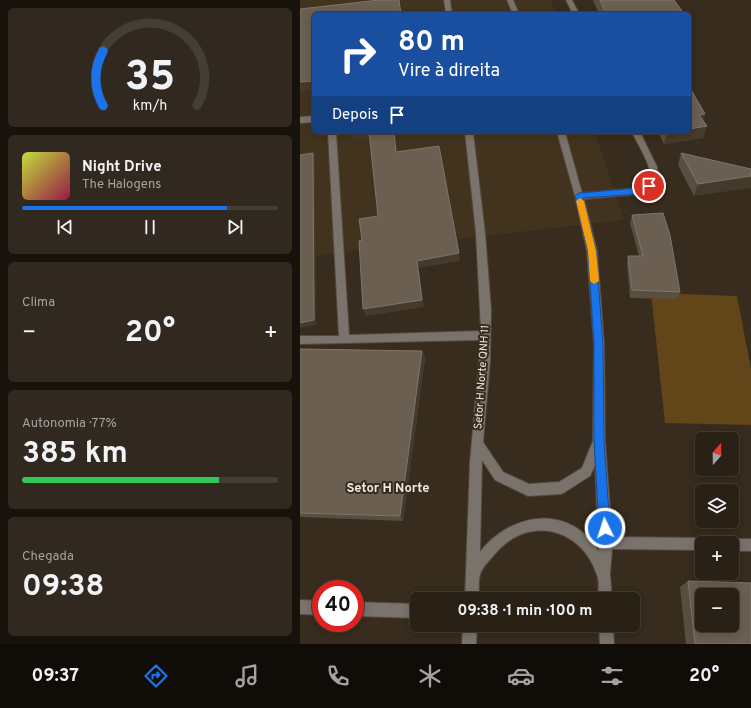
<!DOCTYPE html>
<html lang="pt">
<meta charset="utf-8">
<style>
:root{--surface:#292116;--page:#31291f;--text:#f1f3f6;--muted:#a5a3a1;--line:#453e35;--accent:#1a73e8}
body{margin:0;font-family:Overpass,sans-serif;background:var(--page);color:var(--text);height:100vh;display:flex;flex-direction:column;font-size:15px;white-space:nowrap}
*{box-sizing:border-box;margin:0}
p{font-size:13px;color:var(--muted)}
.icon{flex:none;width:22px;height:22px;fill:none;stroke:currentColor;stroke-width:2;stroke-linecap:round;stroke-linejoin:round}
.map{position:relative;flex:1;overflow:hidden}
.drawer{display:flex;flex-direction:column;gap:8px;padding:8px;background:#17120c;width:300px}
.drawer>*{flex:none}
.top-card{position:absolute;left:12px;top:12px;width:379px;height:122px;border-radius:6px;box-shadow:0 2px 10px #0003,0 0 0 1px var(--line);background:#1a4fa0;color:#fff;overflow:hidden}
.needle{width:26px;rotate:20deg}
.controls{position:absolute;left:395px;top:432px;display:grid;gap:8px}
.controls a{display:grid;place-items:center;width:44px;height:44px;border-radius:6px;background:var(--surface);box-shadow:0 2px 10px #0003,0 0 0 1px var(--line);font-size:20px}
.speed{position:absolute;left:12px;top:580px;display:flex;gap:8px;font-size:20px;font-weight:700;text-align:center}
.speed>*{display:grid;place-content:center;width:52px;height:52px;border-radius:50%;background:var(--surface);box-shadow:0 2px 10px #0003,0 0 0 1px var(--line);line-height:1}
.speed .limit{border:6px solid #d22;background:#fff;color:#111}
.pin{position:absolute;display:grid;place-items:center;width:34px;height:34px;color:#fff;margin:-17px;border:2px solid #fff;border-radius:50%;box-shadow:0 1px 4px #0007}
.me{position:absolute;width:44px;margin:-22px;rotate:356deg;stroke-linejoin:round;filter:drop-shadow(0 0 3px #0008)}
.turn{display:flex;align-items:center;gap:14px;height:84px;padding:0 20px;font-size:18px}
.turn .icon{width:52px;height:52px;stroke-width:2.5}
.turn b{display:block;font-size:28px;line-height:34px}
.then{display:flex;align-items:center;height:38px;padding:0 20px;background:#0003;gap:8px;font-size:15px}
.big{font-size:30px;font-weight:700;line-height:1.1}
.drawer .widget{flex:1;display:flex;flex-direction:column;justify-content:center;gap:6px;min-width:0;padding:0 14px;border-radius:6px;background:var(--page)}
.drawer .dial{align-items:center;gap:0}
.dial svg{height:104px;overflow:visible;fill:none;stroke:var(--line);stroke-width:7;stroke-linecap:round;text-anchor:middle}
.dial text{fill:var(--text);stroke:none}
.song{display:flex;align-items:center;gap:12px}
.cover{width:48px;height:48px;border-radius:6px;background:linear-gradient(135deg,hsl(70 70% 55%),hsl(340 70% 35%))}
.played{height:4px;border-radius:2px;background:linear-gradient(90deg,var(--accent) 80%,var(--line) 80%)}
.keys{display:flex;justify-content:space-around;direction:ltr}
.heat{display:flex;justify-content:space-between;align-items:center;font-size:22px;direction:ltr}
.charge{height:6px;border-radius:3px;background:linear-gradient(90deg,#34c759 77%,var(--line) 0)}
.trip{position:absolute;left:110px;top:592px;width:230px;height:40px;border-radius:6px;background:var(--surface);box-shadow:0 2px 10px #0003,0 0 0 1px var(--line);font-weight:700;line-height:40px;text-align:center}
.tabs{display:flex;height:64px;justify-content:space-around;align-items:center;background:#100d09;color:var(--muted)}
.tabs .icon{width:28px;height:28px}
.tabs .on{color:var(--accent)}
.tabs b{font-size:18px;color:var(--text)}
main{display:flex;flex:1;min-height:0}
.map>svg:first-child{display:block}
.built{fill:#42331f}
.green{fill:#624518}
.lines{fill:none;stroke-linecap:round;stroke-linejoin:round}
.minor-casing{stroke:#554a3c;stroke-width:2}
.minor{fill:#79736c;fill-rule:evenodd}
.wall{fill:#594f40}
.shaded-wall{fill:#453a2b}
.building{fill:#6a5f51;stroke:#7f7568;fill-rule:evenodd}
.route{fill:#1a73e8;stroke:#114b97}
.slow{fill:#f59e0b}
.labels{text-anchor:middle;stroke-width:4;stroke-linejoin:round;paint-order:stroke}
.street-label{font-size:11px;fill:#f0e9e0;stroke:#372c1d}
.quarter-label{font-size:13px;font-weight:bold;fill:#f0e9e0;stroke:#372c1d}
</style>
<main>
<section class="drawer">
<div class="widget dial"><svg viewBox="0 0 100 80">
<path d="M14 69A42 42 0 1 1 86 69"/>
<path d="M14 69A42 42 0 0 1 14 27" stroke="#1a73e8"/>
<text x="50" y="56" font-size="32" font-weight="700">35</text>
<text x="50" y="72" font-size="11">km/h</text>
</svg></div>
<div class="widget">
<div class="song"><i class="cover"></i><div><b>Night Drive</b><p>The Halogens</p></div></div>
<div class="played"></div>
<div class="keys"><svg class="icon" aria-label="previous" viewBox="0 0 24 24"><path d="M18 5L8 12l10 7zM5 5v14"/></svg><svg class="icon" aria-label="pause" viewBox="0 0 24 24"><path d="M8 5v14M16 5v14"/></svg><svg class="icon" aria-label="next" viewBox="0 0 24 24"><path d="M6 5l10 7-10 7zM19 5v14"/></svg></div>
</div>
<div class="widget"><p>Clima</p>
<div class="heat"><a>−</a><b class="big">20°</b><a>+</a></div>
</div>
<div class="widget"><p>Autonomia · 77%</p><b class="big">385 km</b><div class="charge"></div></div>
<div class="widget"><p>Chegada</p><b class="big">09:38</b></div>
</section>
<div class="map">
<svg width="451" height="644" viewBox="0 0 451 644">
<rect width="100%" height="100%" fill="#372c1d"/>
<path class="built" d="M0 0H251L255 14H14V132H295L324 220 0 257Z"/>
<path class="green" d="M351 293 437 296 451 369V425L365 423Z"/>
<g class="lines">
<defs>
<g id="minor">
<path d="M144 0H150L152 14H146Z"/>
<path d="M207 0H213L219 14H213Z"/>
<path d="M266 0H272L279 14H273Z"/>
<path d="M14 116V122L0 123V117Z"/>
<path d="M28 132H36L49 335 181 331 176 233 165 132H173L185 233 191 309 190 361 183 442 203 472 229 484 259 482 282 468 293 441 294 345 287 251 275 196 257 132H265L282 193 338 188C343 186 349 183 350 177 352 166 337 143 332 132H340L357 167 358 178 352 188 340 194 284 199 297 251 304 345 305 441 312 537 402 538 406 540 408 543H402V550L312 549 310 574 312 599H298C298 592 300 582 297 575 281 526 226 515 194 555 190 560 181 568 180 575 178 582 179 591 179 599H165L170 462 181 340 0 344V336H39ZM182 460 195 480 224 494 228 496 261 494 265 492 290 476 295 465 299 552C271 504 212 511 180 552Z"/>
<path d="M432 539H451V551H432V543H427L428 541Z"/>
<path d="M0 600 21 601V615L0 614Z"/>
<path d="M55 602 117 604V618L55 616Z"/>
<path d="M163 625H177L176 644H162Z"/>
<path d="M299 625H313L314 644H300Z"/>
</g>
</defs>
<use href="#minor" class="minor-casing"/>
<use href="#minor" class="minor"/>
</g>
<g class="wall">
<path d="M293 0H374L382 11 381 14H299Z"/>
<path d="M14 14V89L0 91Z"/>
<path d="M405 114 403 120 407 126 403 138 364 144 358 132H389Z"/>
<path d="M381 153 451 169 394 196 378 165Z"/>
<path d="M332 215 380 292 377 299 330 298 327 264 328 256H339L330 223Z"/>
<path d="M0 349 122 351 125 358 103 521 0 517Z"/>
<path d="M388 581 451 644H386L380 587Z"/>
</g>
<g class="shaded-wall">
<path d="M12 55 14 61V89L0 91V82Z"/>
<path d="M405 114 401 126 399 115Z"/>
<path d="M407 126 403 138 364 144 367 132H389V129Z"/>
<path d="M56 132H70L71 138 54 141 51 133Z"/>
<path d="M94 132H95L98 160 96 152Z"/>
<path d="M13 153 15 158 16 325 0 328Z"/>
<path d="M451 176V188L394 196 398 184Z"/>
<path d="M159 253 160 261 119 268 124 307 66 316 63 309 117 261Z"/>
<path d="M122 351 125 358 103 521 100 516Z"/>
</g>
<g class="building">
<path d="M79 0H99L101 14H14V55H12V81L0 82V9Z"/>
<path d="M300 0H374L382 11 349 14H306Z"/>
<path d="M389 86 405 114 399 115 407 126 389 129Z"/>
<path d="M69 132H94L96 152 139 146 159 253 117 261 122 300 63 309 59 241 62 240 59 219 78 216Z"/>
<path d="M13 153 14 320 0 323V155Z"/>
<path d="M381 153 451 169V176L398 184Z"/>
<path d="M363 213 370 235 380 292 332 290 328 256H343L332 215Z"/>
<path d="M0 349 122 351 100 516 0 513Z"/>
<path d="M388 581 451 583V644H395ZM402 595H432V625H402Z"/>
</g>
<path class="route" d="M349 183 352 184V188L340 194 283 198 296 251 303 345 304 441 310 528 309 532 305 534 301 532 299 528 294 441V345L288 251 275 196 279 193 339 188Z"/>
<path class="slow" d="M280 198 284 201 296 251 299 281 294 284 290 281 288 251 276 201Z"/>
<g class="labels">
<g class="street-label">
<text transform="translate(181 377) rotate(-86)" y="4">Setor H Norte QNH 11</text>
</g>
<g class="quarter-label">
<text x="88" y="492">Setor H Norte</text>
</g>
</g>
</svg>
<div class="controls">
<a><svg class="needle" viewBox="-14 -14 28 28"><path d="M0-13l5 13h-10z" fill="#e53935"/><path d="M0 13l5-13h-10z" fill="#a5a3a1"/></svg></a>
<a><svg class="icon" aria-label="layers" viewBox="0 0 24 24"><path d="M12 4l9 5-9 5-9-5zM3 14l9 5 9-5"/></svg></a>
<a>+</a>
<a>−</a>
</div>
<div class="speed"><div class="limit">40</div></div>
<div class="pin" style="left:349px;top:186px;background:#d93025"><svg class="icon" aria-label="arrive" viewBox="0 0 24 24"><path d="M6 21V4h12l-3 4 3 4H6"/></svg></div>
<svg class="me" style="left:305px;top:528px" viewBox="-20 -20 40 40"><circle r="17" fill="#1a73e8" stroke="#fff" stroke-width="3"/><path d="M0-11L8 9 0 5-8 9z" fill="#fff"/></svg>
<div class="trip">09:38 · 1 min · 100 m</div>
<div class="top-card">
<div class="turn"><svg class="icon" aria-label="right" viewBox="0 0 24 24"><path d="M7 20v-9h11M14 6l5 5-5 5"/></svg><div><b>80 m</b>Vire à direita</div></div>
<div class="then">Depois<svg class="icon" aria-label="arrive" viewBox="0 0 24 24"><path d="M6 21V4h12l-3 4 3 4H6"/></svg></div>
</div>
</div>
</main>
<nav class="tabs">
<b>09:37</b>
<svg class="icon on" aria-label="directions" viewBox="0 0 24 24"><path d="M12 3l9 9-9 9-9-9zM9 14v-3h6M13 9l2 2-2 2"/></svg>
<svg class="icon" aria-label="music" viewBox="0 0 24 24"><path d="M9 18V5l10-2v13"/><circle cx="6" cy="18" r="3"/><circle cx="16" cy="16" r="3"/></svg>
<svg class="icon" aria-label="phone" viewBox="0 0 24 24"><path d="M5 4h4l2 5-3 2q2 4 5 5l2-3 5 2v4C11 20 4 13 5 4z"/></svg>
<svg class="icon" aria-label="climate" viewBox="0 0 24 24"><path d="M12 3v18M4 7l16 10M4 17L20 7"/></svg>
<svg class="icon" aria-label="car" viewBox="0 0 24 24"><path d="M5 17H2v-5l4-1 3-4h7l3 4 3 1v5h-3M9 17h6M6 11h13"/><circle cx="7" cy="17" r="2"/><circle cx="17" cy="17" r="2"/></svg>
<svg class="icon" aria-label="filters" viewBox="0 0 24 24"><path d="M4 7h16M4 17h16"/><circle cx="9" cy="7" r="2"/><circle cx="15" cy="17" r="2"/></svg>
<b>20°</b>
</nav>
